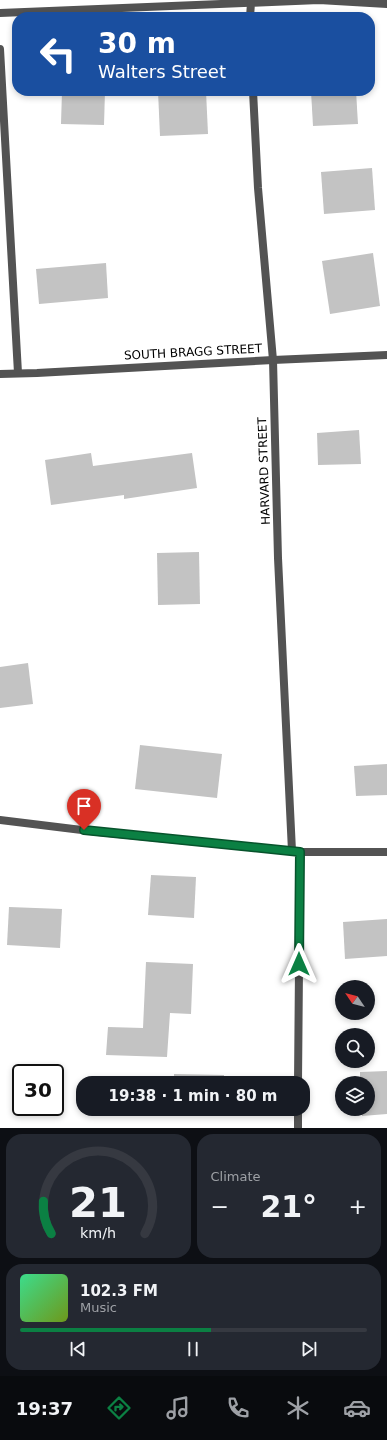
<!DOCTYPE html>
<meta charset="utf-8">
<style>
:root{--surface:#171b24;--page:#242831;--text:#f1f3f6;--muted:#9ea1a6;--line:#363941;--accent:#0b8043}
body{margin:0;font-family:"DejaVu Sans",sans-serif;background:var(--page);color:var(--text);height:100vh;display:flex;flex-direction:column;font-size:15px;white-space:nowrap}
*{box-sizing:border-box;margin:0}
p{font-size:13px;color:var(--muted)}
.icon{flex:none;width:22px;height:22px;fill:none;stroke:currentColor;stroke-width:2;stroke-linecap:round;stroke-linejoin:round}
.map{position:relative;height:1128px;overflow:hidden}
.side{display:flex;flex-direction:column;gap:6px;padding:6px;background:#0d0f14;flex:1}
.side>*{flex:none}
.guide{position:absolute;left:12px;top:12px;width:363px;height:84px;border-radius:16px;box-shadow:0 2px 6px #0003;background:#1a4fa0;color:#fff;overflow:hidden}
.needle{width:26px;rotate:305deg}
.buttons{position:absolute;left:335px;top:980px;display:grid;gap:8px}
.buttons a{display:grid;place-items:center;width:40px;height:40px;border-radius:50%;background:var(--surface);box-shadow:0 2px 6px #0003;font-size:20px}
.speed{position:absolute;left:12px;top:1064px;display:flex;gap:8px;font-size:20px;font-weight:700;text-align:center}
.speed>*{display:grid;place-content:center;width:52px;height:52px;border-radius:50%;background:var(--surface);box-shadow:0 2px 6px #0003;line-height:1}
.speed .limit{border:2px solid #111;border-radius:6px;background:#fff;color:#111}
.pin{position:absolute;display:grid;place-items:center;width:34px;height:34px;color:#fff;margin:-41px -17px;border-radius:50% 50% 50% 0;rotate:-45deg;box-shadow:0 0 4px #0007}
.pin .icon{rotate:45deg}
.me{position:absolute;width:44px;margin:-22px;rotate:0deg;stroke-linejoin:round;filter:drop-shadow(0 0 3px #0008)}
.turn{display:flex;align-items:center;gap:14px;height:84px;padding:0 20px;font-size:18px}
.turn .icon{width:52px;height:52px;stroke-width:2.5}
.turn b{display:block;font-size:28px;line-height:34px}
.big{font-size:30px;font-weight:700;line-height:1.1}
.side .widget{flex:1;display:flex;flex-direction:column;justify-content:center;gap:6px;min-width:0;padding:0 14px;border-radius:16px;background:var(--page)}
.side .dial{align-items:center;gap:0}
.dial svg{height:104px;overflow:visible;fill:none;stroke:var(--line);stroke-width:7;stroke-linecap:round;text-anchor:middle}
.dial text{fill:var(--text);stroke:none}
.song{display:flex;align-items:center;gap:12px}
.cover{width:48px;height:48px;border-radius:6px;background:linear-gradient(135deg,hsl(150 70% 55%),hsl(80 70% 35%))}
.played{height:4px;border-radius:2px;background:linear-gradient(90deg,var(--accent) 55%,var(--line) 55%)}
.keys{display:flex;justify-content:space-around;direction:ltr}
.heat{display:flex;justify-content:space-between;align-items:center;font-size:22px;direction:ltr}
.side .tiles{flex:1;display:grid;gap:6px;grid-template-columns:1fr 1fr}
.widget:last-child{grid-column:span 2}
.trip{position:absolute;left:76px;top:1076px;width:234px;height:40px;border-radius:16px;background:var(--surface);box-shadow:0 2px 6px #0003;font-weight:700;line-height:40px;text-align:center}
.tab-bar{display:flex;height:64px;justify-content:space-around;align-items:center;background:#090b0e;color:var(--muted)}
.tab-bar .icon{width:28px;height:28px}
.tab-bar .selected{color:var(--accent)}
.tab-bar b{font-size:18px;color:var(--text)}
.map>svg:first-child{display:block}
.building{fill:#c3c3c3}
.lines{fill:none;stroke-linecap:round;stroke-linejoin:round}
.service{stroke:#535353;stroke-width:8}
.minor{stroke:#535353;stroke-width:8}
.tertiary{stroke:#535353;stroke-width:8}
.route-casing{stroke:#07532c;stroke-width:10}
.route{stroke:#0b8043;stroke-width:7}
.labels{text-anchor:middle;stroke-width:4;stroke-linejoin:round;paint-order:stroke}
.street-label{font-size:12px;fill:#000;stroke:#fff}
</style>
<div class="map">
<svg width="387" height="1128" viewBox="0 0 387 1128">
<rect width="100%" height="100%" fill="#fff"/>
<g class="building">
<path d="M62 91H105L104 125 61 124Z"/>
<path d="M158 91H206L208 134 160 136Z"/>
<path d="M311 91H356L358 124 313 126Z"/>
<path d="M372 168 375 210 324 214 321 172Z"/>
<path d="M373 253 380 306 330 314 322 261Z"/>
<path d="M106 263 108 298 39 304 36 269Z"/>
<path d="M359 430 361 464 318 465 317 433Z"/>
<path d="M91 453 93 466 192 453 197 488 124 499V495L51 505 45 460Z"/>
<path d="M199 552 200 604 158 605 157 553Z"/>
<path d="M28 663 33 704 0 708V667Z"/>
<path d="M140 745 222 754 217 798 135 789Z"/>
<path d="M387 764V795L356 796 354 766Z"/>
<path d="M151 875 196 877 194 918 148 915Z"/>
<path d="M9 907 62 909 60 948 7 945Z"/>
<path d="M387 919V956L345 959 343 922Z"/>
<path d="M146 962 193 964 191 1014 170 1013 167 1057 106 1055 108 1027 143 1028Z"/>
<path d="M387 1071V1114L362 1116V1109H368V1083H360V1072Z"/>
<path d="M174 1074 224 1075V1083H174Z"/>
<path d="M173 1109H223V1115L173 1113Z"/>
</g>
<g class="lines">
<path class="service" d="M0 49 18 373"/>
<g class="minor">
<path d="M0 13 319 0 387 4"/>
<path d="M250 17 251 3"/>
<path d="M253 91 258 188 273 360 278 558 292 851"/>
<path d="M0 820 98 832 300 852H387"/>
<path d="M298 1083 300 852"/>
<path d="M298 1109V1128"/>
</g>
<path class="tertiary" d="M0 374 37 373 273 360 387 355"/>
</g>
<g class="lines">
<defs>
<path id="route" d="M84 830 300 852 299 964"/>
</defs>
<use href="#route" class="route-casing"/>
<use href="#route" class="route"/>
</g>
<g class="labels">
<g class="street-label">
<text transform="translate(193 352) rotate(-3)" y="4">SOUTH BRAGG STREET</text>
<text transform="translate(264 471) rotate(-92)" y="4">HARVARD STREET</text>
</g>
</g>
</svg>
<div class="buttons">
<a><svg class="needle" viewBox="-14 -14 28 28"><path d="M0-13l5 13h-10z" fill="#e53935"/><path d="M0 13l5-13h-10z" fill="#9ea1a6"/></svg></a>
<a><svg class="icon" aria-label="search" viewBox="0 0 24 24"><circle cx="10" cy="10" r="6"/><path d="M15 15l6 6"/></svg></a>
<a><svg class="icon" aria-label="layers" viewBox="0 0 24 24"><path d="M12 4l9 5-9 5-9-5zM3 14l9 5 9-5"/></svg></a>
</div>
<div class="speed"><div class="limit">30</div></div>
<div class="pin" style="left:84px;top:830px;background:#d93025"><svg class="icon" aria-label="arrive" viewBox="0 0 24 24"><path d="M6 21V4h12l-3 4 3 4H6"/></svg></div>
<svg class="me" style="left:299px;top:964px" viewBox="-20 -20 40 40"><path d="M0-17L14 15 0 8-14 15z" fill="#0b8043" stroke="#fff" stroke-width="4"/></svg>
<div class="trip">19:38 · 1 min · 80 m</div>
<div class="guide">
<div class="turn"><svg class="icon" aria-label="left" viewBox="0 0 24 24"><path d="M17 20v-9H6M10 6l-5 5 5 5"/></svg><div><b>30 m</b>Walters Street</div></div>
</div>
</div>
<section class="side">
<div class="tiles">
<div class="widget dial"><svg viewBox="0 0 100 80">
<path d="M14 69A42 42 0 1 1 86 69"/>
<path d="M14 69A42 42 0 0 1 8 44" stroke="#0b8043"/>
<text x="50" y="56" font-size="32" font-weight="700">21</text>
<text x="50" y="72" font-size="11">km/h</text>
</svg></div>
<div class="widget"><p>Climate</p>
<div class="heat"><a>−</a><b class="big">21°</b><a>+</a></div>
</div>
<div class="widget">
<div class="song"><i class="cover"></i><div><b>102.3 FM</b><p>Music</p></div></div>
<div class="played"></div>
<div class="keys"><svg class="icon" aria-label="previous" viewBox="0 0 24 24"><path d="M18 5L8 12l10 7zM5 5v14"/></svg><svg class="icon" aria-label="pause" viewBox="0 0 24 24"><path d="M8 5v14M16 5v14"/></svg><svg class="icon" aria-label="next" viewBox="0 0 24 24"><path d="M6 5l10 7-10 7zM19 5v14"/></svg></div>
</div>
</div>
</section>
<nav class="tab-bar">
<b>19:37</b>
<svg class="icon selected" aria-label="directions" viewBox="0 0 24 24"><path d="M12 3l9 9-9 9-9-9zM9 14v-3h6M13 9l2 2-2 2"/></svg>
<svg class="icon" aria-label="music" viewBox="0 0 24 24"><path d="M9 18V5l10-2v13"/><circle cx="6" cy="18" r="3"/><circle cx="16" cy="16" r="3"/></svg>
<svg class="icon" aria-label="phone" viewBox="0 0 24 24"><path d="M5 4h4l2 5-3 2q2 4 5 5l2-3 5 2v4C11 20 4 13 5 4z"/></svg>
<svg class="icon" aria-label="climate" viewBox="0 0 24 24"><path d="M12 3v18M4 7l16 10M4 17L20 7"/></svg>
<svg class="icon" aria-label="car" viewBox="0 0 24 24"><path d="M5 17H2v-5l4-1 3-4h7l3 4 3 1v5h-3M9 17h6M6 11h13"/><circle cx="7" cy="17" r="2"/><circle cx="17" cy="17" r="2"/></svg>
</nav>
